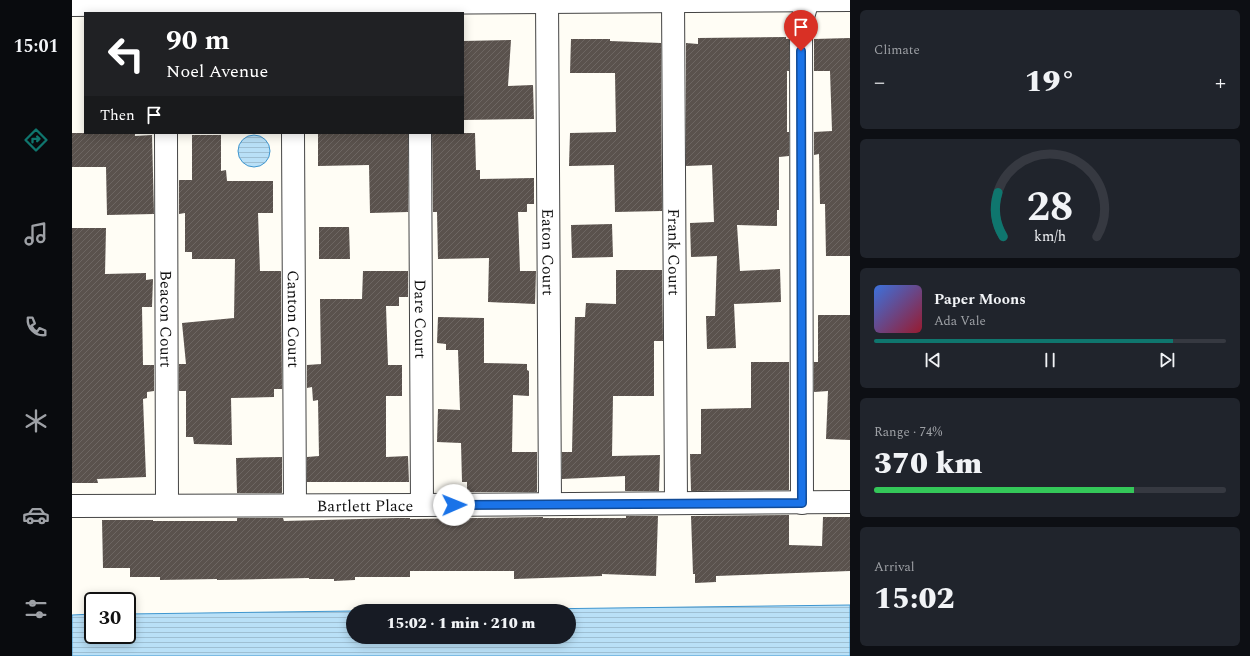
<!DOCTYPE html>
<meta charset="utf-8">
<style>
:root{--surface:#171b24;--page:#20242c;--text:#f1f3f6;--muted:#9ea1a6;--line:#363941;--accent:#0f766e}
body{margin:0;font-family:Spectral,serif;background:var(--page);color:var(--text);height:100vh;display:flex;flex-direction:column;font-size:15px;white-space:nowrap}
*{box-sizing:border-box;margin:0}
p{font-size:13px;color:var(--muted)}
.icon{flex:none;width:22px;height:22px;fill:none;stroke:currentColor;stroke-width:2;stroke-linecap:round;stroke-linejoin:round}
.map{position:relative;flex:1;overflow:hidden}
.details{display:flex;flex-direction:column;gap:10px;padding:10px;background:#0d0f14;width:400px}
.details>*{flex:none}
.banner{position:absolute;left:12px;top:12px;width:380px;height:122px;border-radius:0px;box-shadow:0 2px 10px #0003;background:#202124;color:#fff;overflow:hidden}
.speed{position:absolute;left:12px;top:592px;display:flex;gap:8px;font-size:20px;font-weight:700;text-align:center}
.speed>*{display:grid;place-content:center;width:52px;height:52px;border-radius:50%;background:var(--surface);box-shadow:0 2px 10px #0003;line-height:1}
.speed .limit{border:2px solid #111;border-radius:6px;background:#fff;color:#111}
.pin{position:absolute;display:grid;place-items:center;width:34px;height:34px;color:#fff;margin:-41px -17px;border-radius:50% 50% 50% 0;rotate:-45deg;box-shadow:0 0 4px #0007}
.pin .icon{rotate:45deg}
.me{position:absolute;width:44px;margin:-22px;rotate:89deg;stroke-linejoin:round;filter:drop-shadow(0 0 3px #0008)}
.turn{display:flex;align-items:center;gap:14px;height:84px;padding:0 16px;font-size:18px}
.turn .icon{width:52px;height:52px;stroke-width:2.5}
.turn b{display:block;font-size:28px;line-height:34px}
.then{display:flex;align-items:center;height:38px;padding:0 16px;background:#0003;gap:8px;font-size:15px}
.big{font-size:30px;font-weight:800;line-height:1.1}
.details .tile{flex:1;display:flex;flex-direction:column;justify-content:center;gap:6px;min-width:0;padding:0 14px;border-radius:6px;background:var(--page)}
.details .dial{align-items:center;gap:0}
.dial svg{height:104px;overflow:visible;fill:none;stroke:var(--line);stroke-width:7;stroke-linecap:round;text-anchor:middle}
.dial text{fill:var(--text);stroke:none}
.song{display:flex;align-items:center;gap:12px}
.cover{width:48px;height:48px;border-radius:6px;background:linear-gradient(135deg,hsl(220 70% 55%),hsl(350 70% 35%))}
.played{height:4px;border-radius:2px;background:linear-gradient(90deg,var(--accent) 85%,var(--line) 85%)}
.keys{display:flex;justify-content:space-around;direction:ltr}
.heat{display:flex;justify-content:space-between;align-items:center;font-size:22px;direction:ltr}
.charge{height:6px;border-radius:3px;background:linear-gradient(90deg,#34c759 74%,var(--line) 0)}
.trip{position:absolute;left:274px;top:604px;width:230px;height:40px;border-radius:20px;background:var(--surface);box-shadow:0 2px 10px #0003;font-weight:800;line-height:40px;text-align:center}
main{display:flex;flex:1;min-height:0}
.tab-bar{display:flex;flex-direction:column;width:72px;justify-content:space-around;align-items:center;background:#090b0e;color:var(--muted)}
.tab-bar .icon{width:28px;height:28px}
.tab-bar .selected{color:var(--accent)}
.tab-bar b{font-size:18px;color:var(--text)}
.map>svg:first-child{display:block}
.water{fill:url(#water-rules);stroke:#3f96cf}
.building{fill:url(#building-hatch)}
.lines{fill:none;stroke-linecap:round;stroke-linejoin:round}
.minor-casing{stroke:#444;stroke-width:24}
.minor{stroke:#fff;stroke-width:22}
.route-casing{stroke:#114b97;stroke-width:10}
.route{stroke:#1a73e8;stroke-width:7}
.labels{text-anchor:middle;stroke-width:4;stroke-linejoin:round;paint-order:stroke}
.street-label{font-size:16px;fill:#111;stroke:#fff}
</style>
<main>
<nav class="tab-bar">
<b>15:01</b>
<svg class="icon selected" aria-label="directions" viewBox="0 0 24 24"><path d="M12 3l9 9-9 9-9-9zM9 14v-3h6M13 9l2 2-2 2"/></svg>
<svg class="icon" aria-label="music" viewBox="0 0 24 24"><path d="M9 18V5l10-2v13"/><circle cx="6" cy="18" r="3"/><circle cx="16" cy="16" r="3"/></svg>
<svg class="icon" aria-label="phone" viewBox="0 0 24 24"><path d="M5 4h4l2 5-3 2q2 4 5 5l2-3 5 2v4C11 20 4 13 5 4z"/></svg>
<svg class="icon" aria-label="climate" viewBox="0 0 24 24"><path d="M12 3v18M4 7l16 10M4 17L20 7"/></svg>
<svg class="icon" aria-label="car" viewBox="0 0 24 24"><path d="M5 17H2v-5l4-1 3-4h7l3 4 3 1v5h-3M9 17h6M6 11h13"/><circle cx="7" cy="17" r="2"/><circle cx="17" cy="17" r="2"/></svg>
<svg class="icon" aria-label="filters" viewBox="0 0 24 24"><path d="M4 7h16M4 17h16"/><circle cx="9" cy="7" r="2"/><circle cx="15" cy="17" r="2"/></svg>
</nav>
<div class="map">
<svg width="778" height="656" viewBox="0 0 778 656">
<defs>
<pattern id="water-rules" width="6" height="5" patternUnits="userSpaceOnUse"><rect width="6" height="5" fill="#b9e0f7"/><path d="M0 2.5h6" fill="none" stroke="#9ebfd3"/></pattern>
<pattern id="building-hatch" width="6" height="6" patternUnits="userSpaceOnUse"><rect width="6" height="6" fill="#5a524d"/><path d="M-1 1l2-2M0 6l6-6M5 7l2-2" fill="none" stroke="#6d6662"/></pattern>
</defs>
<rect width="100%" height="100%" fill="#fffdf5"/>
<g class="water">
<circle cx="182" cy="151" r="16"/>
<path d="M778 605V656H0V615L21 614V635H55V614L281 611V637H497V611H306Z"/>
</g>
<g class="building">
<path d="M714 37V39H717V71H715V132H717V156L707 157V210H705V226L665 225 668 271 708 269 709 302 662 304 664 348 635 349 634 316H643L645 256 619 257 618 223 642 222 640 165 614 166V43L626 44V38Z"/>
<path d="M778 38V256H754L753 204H748L747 154 742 155V132L760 131 758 71H742V39Z"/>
<path d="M499 39H538V41L589 43 590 211 543 212 542 165 497 166 498 133 544 132 543 73H498Z"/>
<path d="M439 40 436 86 461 85 462 119 391 120V41Z"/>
<path d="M0 133H63V136L80 135 82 214 35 215 34 167H0Z"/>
<path d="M293 133H336V212L298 213 297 165 246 166V134Z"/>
<path d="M360 133H403L404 170H408V179L462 178V204H455V212H446L448 271H464L463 304 416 302 417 258 366 259 365 212H361Z"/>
<path d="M120 135H149V171L154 170 155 181H201V213H186L188 271H209L210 389H202V397L159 398 160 445 122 444 121 437H114V391H107V364H114L110 323 162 318 163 259H120V252H113V213L107 214V180H120Z"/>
<path d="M540 224 541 257 500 258 499 225Z"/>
<path d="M247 227H277L278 259H247Z"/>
<path d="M0 228H34L33 274 74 273V280L81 279 80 307H70L71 365H82V391L75 392V398L71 399 74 477 25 479 26 483H0Z"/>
<path d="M544 270H590L591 341H582V396H541L540 456 588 455 587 491H553V476L490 479V452H500L503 317H513L514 303 544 304Z"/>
<path d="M291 271H336V297H327V306H314L316 365H330V396H314V457L336 456 337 482H235V457L247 456 246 400 241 401 240 387 235 388V365L249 364 248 299H290Z"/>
<path d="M746 315H778V440L754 439 756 391 742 392V362H746Z"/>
<path d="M366 317 412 318V363L455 364V370L457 371V396L441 395 440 452H465V492H395V482H390L389 443 365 442 366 409 388 410 386 350H374V344L365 343Z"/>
<path d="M679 362H717V490L619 491 618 454H629V409L679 408Z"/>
<path d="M210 457V493H165L164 458Z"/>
<path d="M717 515V545L750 546 751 517H778V571L644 576V582L623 583V574H621L619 516Z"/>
<path d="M554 516H586L584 576 530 574V576L442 579V571H338V577H283V580L262 581V579H237V578L145 580V579L88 580V577H58V568H31L30 520H81V521H165V518H211L212 521 327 518H338V519L471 517V518H554Z"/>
</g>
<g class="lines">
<defs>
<g id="minor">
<path id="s1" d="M475 0 478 503"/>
<path id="s2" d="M601 0 604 503"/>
<path d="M0 5 778 0"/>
<path id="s3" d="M94 133 95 505"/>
<path id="s4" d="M221 133 223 505"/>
<path id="s5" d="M348 133 350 505"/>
<path d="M730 503 729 24 736 0"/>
<path id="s6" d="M0 506 350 505 778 502"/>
</g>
</defs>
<use href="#minor" class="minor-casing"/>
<use href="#minor" class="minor"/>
</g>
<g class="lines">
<defs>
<path id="route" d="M382 505 730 503 729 51"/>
</defs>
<use href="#route" class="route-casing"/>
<use href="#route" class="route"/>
</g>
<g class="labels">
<g class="street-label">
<text dy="6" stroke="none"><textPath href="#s1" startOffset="252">Eaton Court</textPath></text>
<text dy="6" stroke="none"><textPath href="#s2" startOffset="252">Frank Court</textPath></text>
<text dy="6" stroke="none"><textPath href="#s3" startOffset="186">Beacon Court</textPath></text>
<text dy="6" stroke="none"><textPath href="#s4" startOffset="186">Canton Court</textPath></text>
<text dy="6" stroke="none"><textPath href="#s5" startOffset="186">Dare Court</textPath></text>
<text dy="6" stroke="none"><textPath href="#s6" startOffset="293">Bartlett Place</textPath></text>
</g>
</g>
</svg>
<div class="speed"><div class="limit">30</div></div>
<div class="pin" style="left:729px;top:51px;background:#d93025"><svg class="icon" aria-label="arrive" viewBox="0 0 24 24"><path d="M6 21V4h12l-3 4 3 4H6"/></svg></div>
<svg class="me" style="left:382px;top:505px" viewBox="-20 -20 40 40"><circle r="19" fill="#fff"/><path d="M0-13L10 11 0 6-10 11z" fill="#1a73e8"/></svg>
<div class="trip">15:02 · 1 min · 210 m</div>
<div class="banner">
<div class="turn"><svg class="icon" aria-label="left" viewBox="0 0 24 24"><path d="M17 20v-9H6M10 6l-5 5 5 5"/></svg><div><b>90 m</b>Noel Avenue</div></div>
<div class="then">Then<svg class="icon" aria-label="arrive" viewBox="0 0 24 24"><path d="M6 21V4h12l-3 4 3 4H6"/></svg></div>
</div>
</div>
<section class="details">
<div class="tile"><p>Climate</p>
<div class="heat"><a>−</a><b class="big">19°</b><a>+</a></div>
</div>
<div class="tile dial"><svg viewBox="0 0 100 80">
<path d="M14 69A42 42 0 1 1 86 69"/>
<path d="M14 69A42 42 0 0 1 10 35" stroke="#0f766e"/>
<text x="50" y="56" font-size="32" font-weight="700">28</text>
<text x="50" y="72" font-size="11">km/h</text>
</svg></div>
<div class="tile">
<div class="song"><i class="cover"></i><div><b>Paper Moons</b><p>Ada Vale</p></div></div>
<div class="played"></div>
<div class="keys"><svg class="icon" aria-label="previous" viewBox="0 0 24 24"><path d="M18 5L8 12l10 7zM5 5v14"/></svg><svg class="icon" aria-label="pause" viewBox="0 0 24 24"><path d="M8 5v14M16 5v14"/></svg><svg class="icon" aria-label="next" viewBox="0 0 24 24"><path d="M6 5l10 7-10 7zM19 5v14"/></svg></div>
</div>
<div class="tile"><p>Range · 74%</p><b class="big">370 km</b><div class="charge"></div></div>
<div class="tile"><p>Arrival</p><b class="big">15:02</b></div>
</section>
</main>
